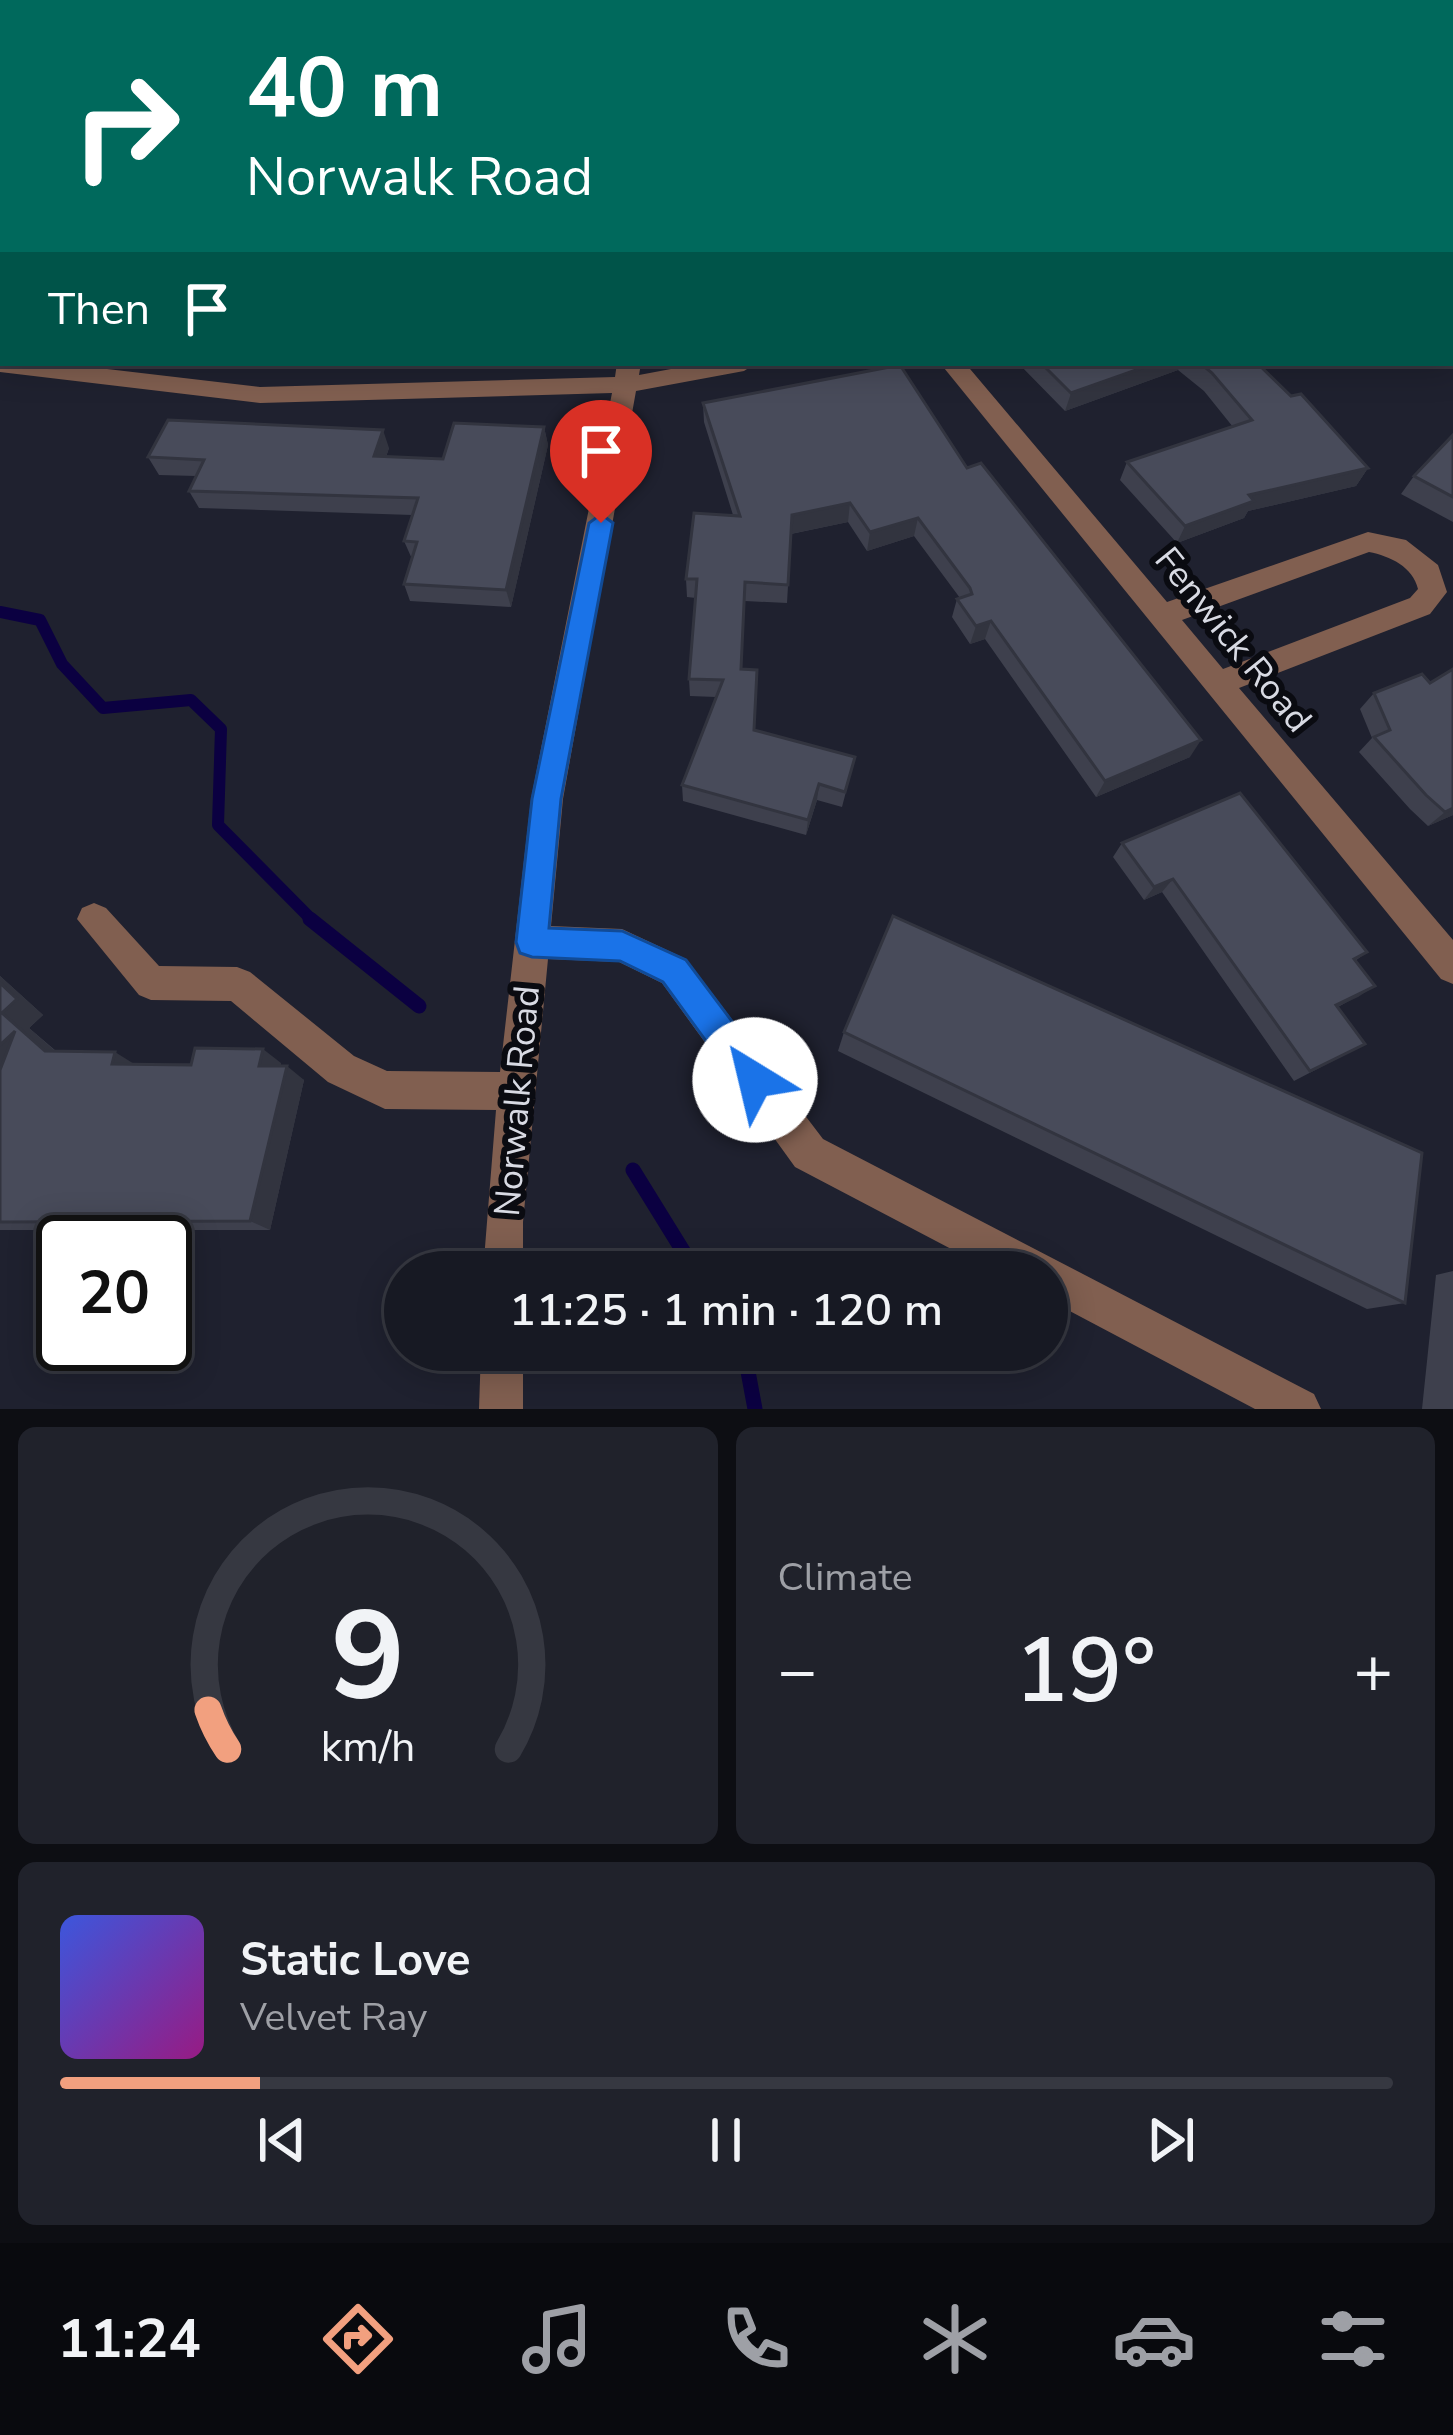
<!DOCTYPE html>
<meta charset="utf-8">
<style>
:root{--surface:#171923;--page:#20222b;--text:#f1f3f6;--muted:#9ea0a6;--line:#363841;--accent:#f2a07f}
body{margin:0;font-family:"Nunito Sans",sans-serif;background:var(--page);color:var(--text);height:100vh;display:flex;flex-direction:column;font-size:45px;white-space:nowrap}
*{box-sizing:border-box;margin:0}
p{font-size:39px;color:var(--muted)}
.icon{flex:none;width:66px;height:66px;fill:none;stroke:currentColor;stroke-width:2;stroke-linecap:round;stroke-linejoin:round}
.map{position:relative;height:1409px;overflow:hidden}
.side{display:flex;flex-direction:column;gap:18px;padding:18px;background:#0d0e13;flex:1}
.side>*{flex:none}
.guide{position:absolute;left:0px;top:0px;width:1455px;height:366px;box-shadow:0 6px 30px #0003,0 0 0 3px var(--line);background:#00695c;color:#fff;overflow:hidden}
.speed{position:absolute;left:36px;top:1215px;display:flex;gap:24px;font-size:60px;font-weight:700;text-align:center}
.speed>*{display:grid;place-content:center;width:156px;height:156px;border-radius:50%;background:var(--surface);box-shadow:0 6px 30px #0003,0 0 0 3px var(--line);line-height:1}
.speed .limit{border:6px solid #111;border-radius:18px;background:#fff;color:#111}
.pin{position:absolute;display:grid;place-items:center;width:102px;height:102px;color:#fff;margin:-123px -51px;border-radius:50% 50% 50% 0;rotate:-45deg;box-shadow:0 0 12px #0007}
.pin .icon{rotate:45deg}
.me{position:absolute;width:132px;margin:-66px;rotate:324deg;stroke-linejoin:round;filter:drop-shadow(0 0 9px #0008)}
.turn{display:flex;align-items:center;gap:42px;height:252px;padding:0 48px;font-size:54px}
.turn .icon{width:156px;height:156px;stroke-width:2.5}
.turn b{display:block;font-size:84px;line-height:102px}
.then{display:flex;align-items:center;height:114px;padding:0 48px;background:#0003;gap:24px;font-size:45px}
.big{font-size:90px;font-weight:600;line-height:1.1}
.side .tile{flex:1;display:flex;flex-direction:column;justify-content:center;gap:18px;min-width:0;padding:0 42px;border-radius:18px;background:var(--page)}
.side .dial{align-items:center;gap:0}
.dial svg{height:312px;overflow:visible;fill:none;stroke:var(--line);stroke-width:7;stroke-linecap:round;text-anchor:middle}
.dial text{fill:var(--text);stroke:none}
.song{display:flex;align-items:center;gap:36px}
.cover{width:144px;height:144px;border-radius:18px;background:linear-gradient(135deg,hsl(230 70% 55%),hsl(310 70% 35%))}
.played{height:12px;border-radius:6px;background:linear-gradient(90deg,var(--accent) 15%,var(--line) 15%)}
.keys{display:flex;justify-content:space-around;direction:ltr}
.heat{display:flex;justify-content:space-between;align-items:center;font-size:66px;direction:ltr}
.side .tiles{flex:1;display:grid;gap:18px;grid-template-columns:1fr 1fr}
.tile:last-child{grid-column:span 2}
.trip{position:absolute;left:384px;top:1251px;width:684px;height:120px;border-radius:60px;background:var(--surface);box-shadow:0 6px 30px #0003,0 0 0 3px var(--line);font-weight:600;line-height:120px;text-align:center}
.tabs{display:flex;height:192px;justify-content:space-around;align-items:center;background:#090a0e;color:var(--muted)}
.tabs .icon{width:84px;height:84px}
.tabs .on{color:var(--accent)}
.tabs b{font-size:54px;color:var(--text)}
.map>svg:first-child{display:block}
.lines{fill:none;stroke-linecap:round;stroke-linejoin:round}
.stream-far1{stroke:#0b0041;stroke-width:12}
.stream{stroke:#0b0041;stroke-width:15}
.minor{fill:#815f50;fill-rule:evenodd}
.wall{fill:#3e404d}
.shaded-wall{fill:#32343f}
.building{fill:#484b5a;stroke:#32343f;stroke-width:3}
.route{fill:#1a73e8;stroke:#114b97;stroke-width:3}
.labels{text-anchor:middle;stroke-width:12;stroke-linejoin:round;paint-order:stroke}
.street-label{font-size:36px;fill:#d8dae3;stroke:#0a0b11}
</style>
<div class="map">
<svg width="1453" height="1409" viewBox="0 0 1453 1409">
<rect width="100%" height="100%" fill="#1f212f"/>
<g class="lines">
<path class="stream-far1" d="M0 612 40 620 62 664 103 708 191 700 221 729 218 825 314 922"/>
<g class="stream">
<path d="M310 919 419 1006"/>
<path d="M633 1170 696 1272"/>
<path d="M744 1350 755 1409"/>
</g>
<g class="minor">
<rect x="0" y="61" width="3" height="10"/>
<rect x="1452" y="247" width="1" height="12"/>
<path d="M0 356 3 363H56L260 387 615 377 617 363H641L639 375 703 363H756L744 371 636 391 563 799 551 926 622 929 686 959 823 1139 1314 1394 1321 1409H1255L1047 1299V1272H995L795 1167 662 983 619 962 548 959 523 1222V1272H483L496 1110 385 1109 328 1082 231 1001 151 1000 139 995 77 919 82 908 94 903 106 908 159 966 237 967 250 972 354 1056 387 1071 500 1072 531 799 612 393 260 403 0 372Z"/>
<path d="M940 363H965L1167 602 1368 532 1406 540 1438 565 1447 592 1430 614 1239 688 1453 940V984L1441 979ZM1369 552C1390 556 1413 567 1418 589L1410 598 1223 669 1182 620Z"/>
<path d="M481 1350H523V1409H479Z"/>
</g>
</g>
<g class="wall">
<path d="M0 0H559L554 3H3V36L0 35Z"/>
<path d="M613 0H729L725 3H623Z"/>
<path d="M1018 363H1257L1368 468 1356 486 1248 511 1244 518 1177 543 1120 480 1127 462 1233 427 1204 391 1178 370 1065 411Z"/>
<path d="M703 403 967 468 1190 757 1096 797 985 639 970 644 952 617 957 599 960 598 914 536 867 551 848 522 791 534 787 603 745 601 741 669 754 731 855 757 842 807 817 800 806 835 683 801 682 785 716 697 690 696 689 679 696 598 687 597 686 579 733 515 704 422Z"/>
<path d="M544 427 548 445 511 607 410 601 404 584 412 559 404 541 412 515 199 508 189 491 196 476 159 475 148 457 389 448 386 457 443 459Z"/>
<path d="M1453 435V522L1401 494 1414 476Z"/>
<path d="M1374 693 1453 815 1428 826 1410 809 1359 752 1372 738 1360 709Z"/>
<path d="M1122 843 1367 952 1355 961 1375 986 1338 1007 1365 1044 1294 1081 1162 892 1144 900 1113 857Z"/>
<path d="M0 976 43 1015 29 1028 56 1051 135 1064 281 1063 280 1066 304 1080 270 1230H0Z"/>
<path d="M844 1032 1405 1303 1367 1309 838 1051Z"/>
<path d="M1453 1271V1409H1422L1436 1275Z"/>
</g>
<g class="shaded-wall">
<path d="M531 0H559L554 3H527Z"/>
<path d="M708 0H729L725 3H705Z"/>
<path d="M3 280V305L0 307V282Z"/>
<path d="M1156 363H1182L1178 370 1065 411 1071 393Z"/>
<path d="M544 427 548 445 511 607 506 590Z"/>
<path d="M383 430 389 448 380 474 374 456Z"/>
<path d="M1368 468 1356 486 1248 511 1244 518 1177 543 1185 526 1249 495Z"/>
<path d="M850 503 848 522 790 534 792 515Z"/>
<path d="M918 518 914 536 867 551 870 532Z"/>
<path d="M991 621 985 639 970 644 976 626Z"/>
<path d="M1201 740 1190 757 1096 797 1105 781Z"/>
<path d="M819 784 817 800 806 835 808 820Z"/>
<path d="M1453 808V815L1428 826 1445 812Z"/>
<path d="M1173 879 1162 892 1144 900 1154 887Z"/>
<path d="M0 976 43 1015 29 1028 71 1065 0 1086Z"/>
<path d="M1375 986 1358 997 1320 1015 1336 1005Z"/>
<path d="M263 1049 281 1063 277 1079 259 1066Z"/>
<path d="M115 1052 139 1067 112 1064Z"/>
<path d="M287 1066 304 1080 270 1230 250 1221Z"/>
</g>
<g class="building">
<path d="M0 0H411L406 3H3V23L0 22Z"/>
<path d="M428 0H531L527 3H441Z"/>
<path d="M652 0H708L705 3H649Z"/>
<path d="M893 0H1046L1049 3H893Z"/>
<path d="M1153 0H1221L1215 3H1147Z"/>
<path d="M1231 0H1373L1371 3H1242Z"/>
<rect x="0" y="82" width="3" height="26"/>
<rect x="1452" y="139" width="1" height="61"/>
<path d="M0 147 3 150V224L0 226Z"/>
<path d="M0 234 3 235V280L0 282Z"/>
<path d="M1041 363H1156L1071 393Z"/>
<path d="M1200 363H1257L1291 396 1301 394 1368 468 1249 495 1254 501 1185 526 1127 462 1252 420 1212 373Z"/>
<path d="M900 365 967 468 981 463 1201 740 1105 781 991 621 976 626 957 599 972 594 970 588 918 518 870 532 850 503 792 515 788 585 745 582 741 669 757 670 754 730 855 757 845 792 819 784 808 820 682 785 723 680 689 679 697 579H686L694 513 740 516 703 403Z"/>
<path d="M168 420 383 430 374 456 443 459 454 423 544 427 506 590 404 584 417 542 404 541 418 498 189 491 204 460 148 457Z"/>
<path d="M1453 435V497L1414 476Z"/>
<path d="M1453 669V808L1445 812 1426 795 1374 737 1390 730 1374 693 1422 674 1430 683Z"/>
<path d="M1240 793 1367 952 1354 959 1375 986 1336 1005 1365 1044 1310 1071 1173 879 1154 887 1122 843Z"/>
<path d="M893 916 1422 1153 1405 1303 844 1032Z"/>
<path d="M0 983 17 999 2 1013 45 1051 115 1052 112 1064 191 1065 195 1048 263 1049 259 1066H287L250 1221 0 1222V1070L15 1031 0 1045Z"/>
</g>
<path class="route" d="M601 514 613 523 561 799 549 928 622 931 686 960 767 1068 772 1080 767 1092 755 1097 743 1092 663 982 620 961 532 957 520 953 516 942 532 799 589 523Z"/>
<g class="labels">
<g class="street-label">
<text transform="translate(1234 639) rotate(51)" y="13">Fenwick Road</text>
<text transform="translate(516 1101) rotate(-85)" y="13">Norwalk Road</text>
</g>
</g>
</svg>
<div class="speed"><div class="limit">20</div></div>
<div class="pin" style="left:601px;top:523px;background:#d93025"><svg class="icon" aria-label="arrive" viewBox="0 0 24 24"><path d="M6 21V4h12l-3 4 3 4H6"/></svg></div>
<svg class="me" style="left:755px;top:1080px" viewBox="-20 -20 40 40"><circle r="19" fill="#fff"/><path d="M0-13L10 11 0 6-10 11z" fill="#1a73e8"/></svg>
<div class="trip">11:25 · 1 min · 120 m</div>
<div class="guide">
<div class="turn"><svg class="icon" aria-label="right" viewBox="0 0 24 24"><path d="M7 20v-9h11M14 6l5 5-5 5"/></svg><div><b>40 m</b>Norwalk Road</div></div>
<div class="then">Then<svg class="icon" aria-label="arrive" viewBox="0 0 24 24"><path d="M6 21V4h12l-3 4 3 4H6"/></svg></div>
</div>
</div>
<section class="side">
<div class="tiles">
<div class="tile dial"><svg viewBox="0 0 100 80">
<path d="M14 69A42 42 0 1 1 86 69"/>
<path d="M14 69A42 42 0 0 1 9 59" stroke="#f2a07f"/>
<text x="50" y="56" font-size="32" font-weight="700">9</text>
<text x="50" y="72" font-size="11">km/h</text>
</svg></div>
<div class="tile"><p>Climate</p>
<div class="heat"><a>−</a><b class="big">19°</b><a>+</a></div>
</div>
<div class="tile">
<div class="song"><i class="cover"></i><div><b>Static Love</b><p>Velvet Ray</p></div></div>
<div class="played"></div>
<div class="keys"><svg class="icon" aria-label="previous" viewBox="0 0 24 24"><path d="M18 5L8 12l10 7zM5 5v14"/></svg><svg class="icon" aria-label="pause" viewBox="0 0 24 24"><path d="M8 5v14M16 5v14"/></svg><svg class="icon" aria-label="next" viewBox="0 0 24 24"><path d="M6 5l10 7-10 7zM19 5v14"/></svg></div>
</div>
</div>
</section>
<nav class="tabs">
<b>11:24</b>
<svg class="icon on" aria-label="directions" viewBox="0 0 24 24"><path d="M12 3l9 9-9 9-9-9zM9 14v-3h6M13 9l2 2-2 2"/></svg>
<svg class="icon" aria-label="music" viewBox="0 0 24 24"><path d="M9 18V5l10-2v13"/><circle cx="6" cy="18" r="3"/><circle cx="16" cy="16" r="3"/></svg>
<svg class="icon" aria-label="phone" viewBox="0 0 24 24"><path d="M5 4h4l2 5-3 2q2 4 5 5l2-3 5 2v4C11 20 4 13 5 4z"/></svg>
<svg class="icon" aria-label="climate" viewBox="0 0 24 24"><path d="M12 3v18M4 7l16 10M4 17L20 7"/></svg>
<svg class="icon" aria-label="car" viewBox="0 0 24 24"><path d="M5 17H2v-5l4-1 3-4h7l3 4 3 1v5h-3M9 17h6M6 11h13"/><circle cx="7" cy="17" r="2"/><circle cx="17" cy="17" r="2"/></svg>
<svg class="icon" aria-label="filters" viewBox="0 0 24 24"><path d="M4 7h16M4 17h16"/><circle cx="9" cy="7" r="2"/><circle cx="15" cy="17" r="2"/></svg>
</nav>
